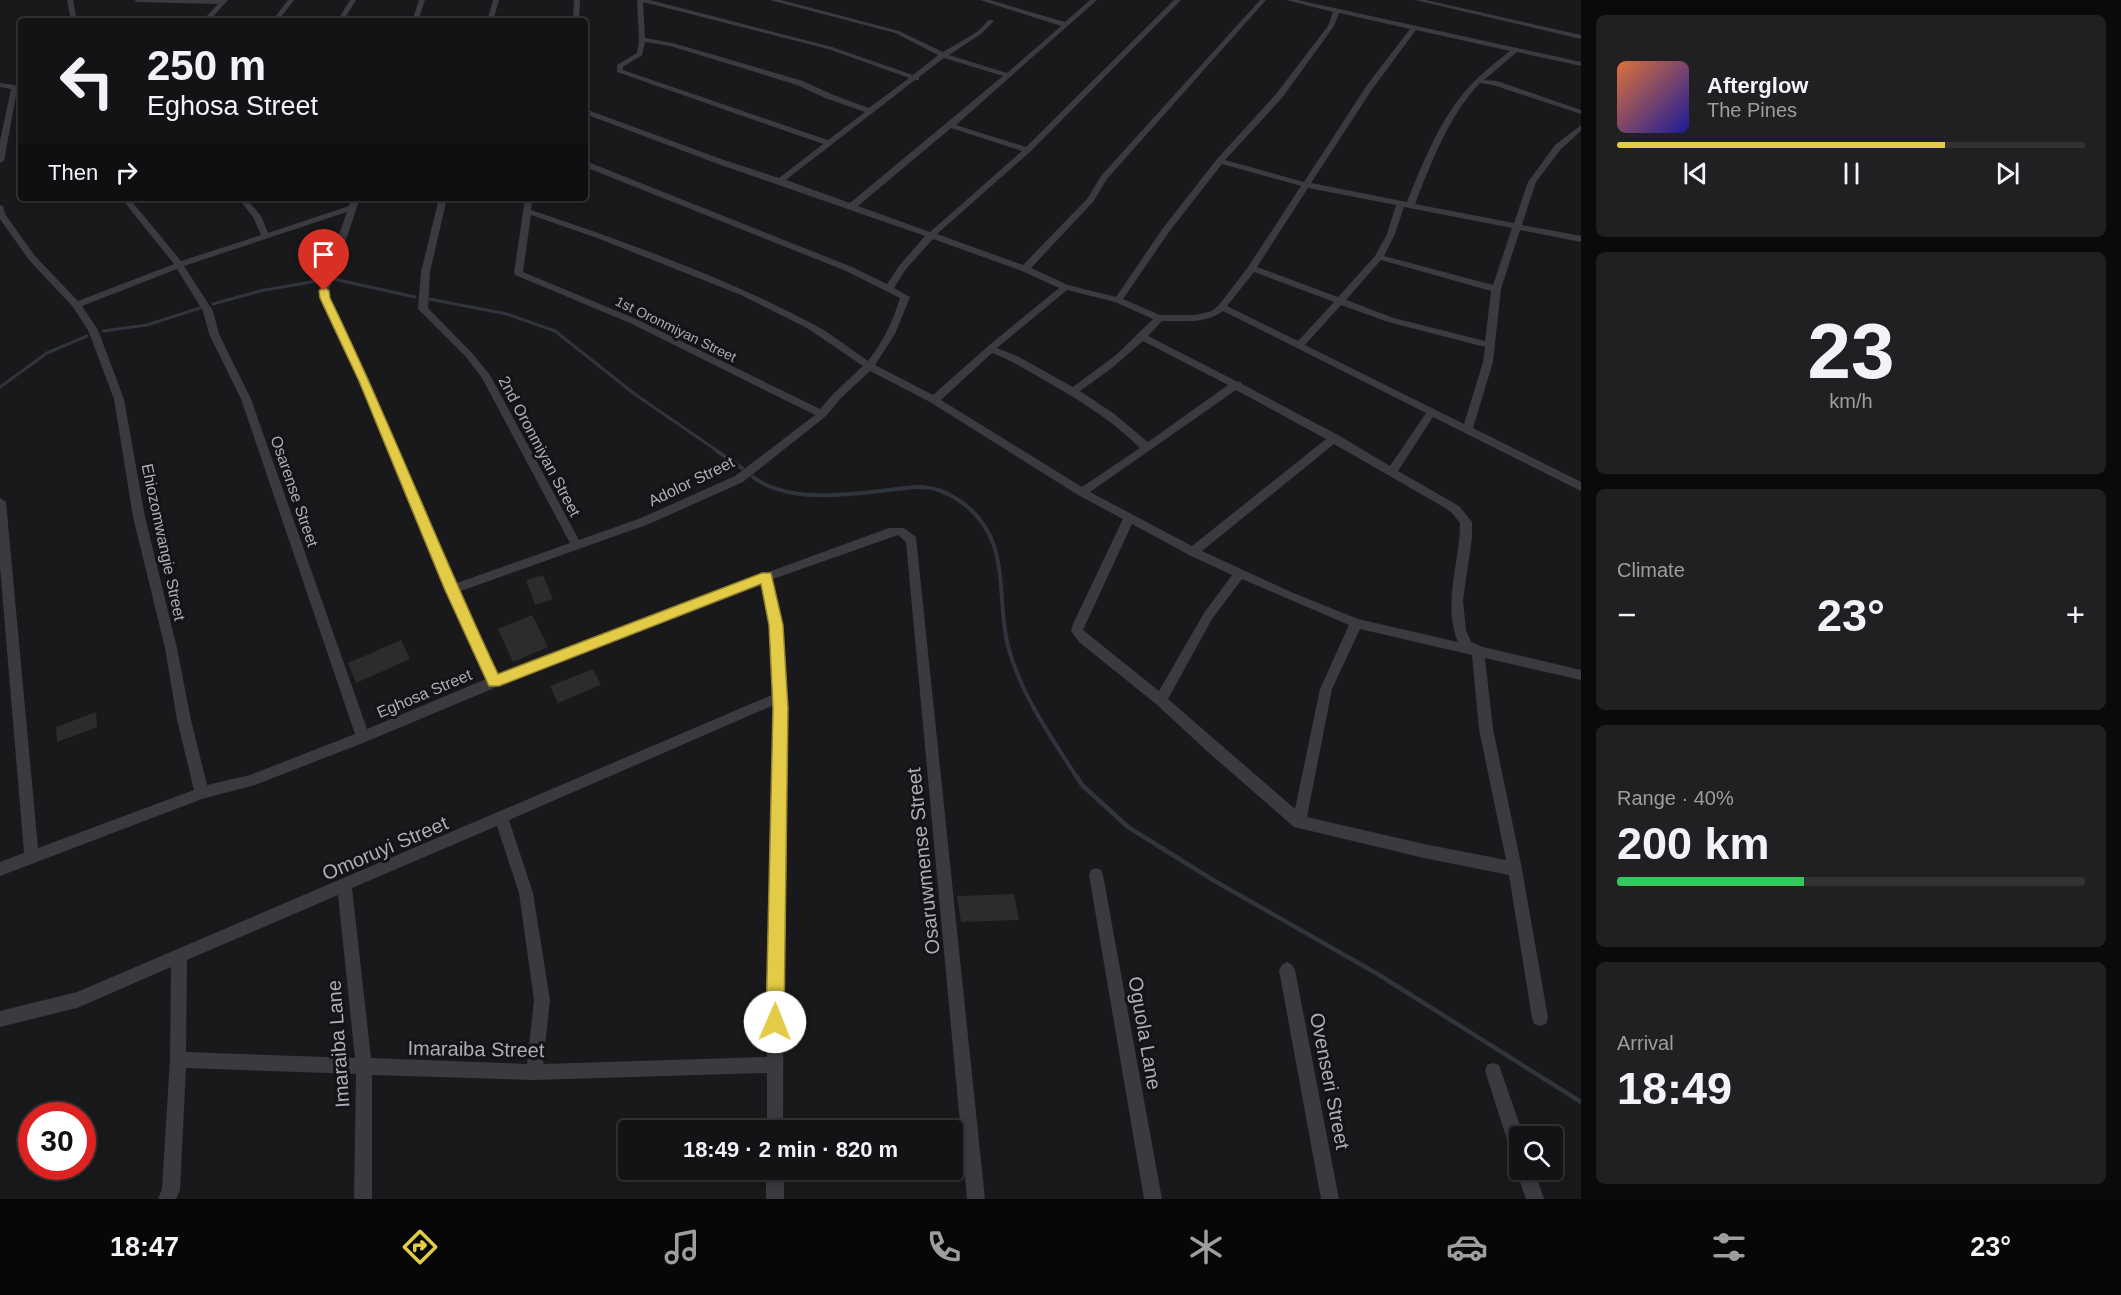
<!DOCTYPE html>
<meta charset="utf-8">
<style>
:root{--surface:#131214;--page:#202022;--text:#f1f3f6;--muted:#9d9ea0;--line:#323234;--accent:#e3cb47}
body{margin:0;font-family:Helvetica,sans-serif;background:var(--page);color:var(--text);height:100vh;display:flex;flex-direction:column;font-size:22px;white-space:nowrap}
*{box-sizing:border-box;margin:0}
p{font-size:20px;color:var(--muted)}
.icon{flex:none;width:33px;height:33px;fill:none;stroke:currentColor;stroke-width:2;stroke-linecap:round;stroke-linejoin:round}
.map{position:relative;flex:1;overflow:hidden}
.drawer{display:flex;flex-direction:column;gap:15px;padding:15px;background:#0a0a0b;width:540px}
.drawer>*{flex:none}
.guide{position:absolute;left:18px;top:18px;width:570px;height:183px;border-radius:6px;box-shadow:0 3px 9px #0003,0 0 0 2px var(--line);background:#131214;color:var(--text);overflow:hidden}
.controls{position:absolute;left:1509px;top:1126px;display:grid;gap:12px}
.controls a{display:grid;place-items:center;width:54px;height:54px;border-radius:6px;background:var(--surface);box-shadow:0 3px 9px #0003,0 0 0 2px var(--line);font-size:30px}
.speed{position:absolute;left:18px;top:1102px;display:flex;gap:12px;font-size:30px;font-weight:700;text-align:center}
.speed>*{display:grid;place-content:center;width:78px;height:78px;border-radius:50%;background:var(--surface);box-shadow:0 3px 9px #0003,0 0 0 2px var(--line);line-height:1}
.speed .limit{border:9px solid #d22;background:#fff;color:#111}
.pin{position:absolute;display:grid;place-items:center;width:51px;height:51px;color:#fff;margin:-62px -26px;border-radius:50% 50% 50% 0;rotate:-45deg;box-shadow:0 0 6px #0007}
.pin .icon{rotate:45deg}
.me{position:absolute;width:66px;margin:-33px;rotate:1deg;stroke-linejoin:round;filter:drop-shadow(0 0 4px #0008)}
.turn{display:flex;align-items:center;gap:21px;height:126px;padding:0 30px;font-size:27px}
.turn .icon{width:78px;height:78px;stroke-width:2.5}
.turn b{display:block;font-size:42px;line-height:51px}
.then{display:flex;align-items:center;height:57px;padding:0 30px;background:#0003;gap:12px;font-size:22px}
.big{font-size:45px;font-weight:800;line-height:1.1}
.drawer .card{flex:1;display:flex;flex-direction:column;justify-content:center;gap:9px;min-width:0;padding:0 21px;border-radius:9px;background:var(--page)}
.drawer .dial{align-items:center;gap:0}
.dial b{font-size:78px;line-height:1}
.song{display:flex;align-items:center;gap:18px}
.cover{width:72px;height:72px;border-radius:9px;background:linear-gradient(135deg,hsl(20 70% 55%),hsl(240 70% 35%))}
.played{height:6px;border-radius:3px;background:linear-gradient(90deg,var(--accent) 70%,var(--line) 70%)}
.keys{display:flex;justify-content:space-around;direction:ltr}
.heat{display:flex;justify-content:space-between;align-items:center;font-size:33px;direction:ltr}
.charge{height:9px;border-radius:4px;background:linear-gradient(90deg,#34c759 40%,var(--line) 0)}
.trip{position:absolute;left:618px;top:1120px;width:345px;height:60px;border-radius:6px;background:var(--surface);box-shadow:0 3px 9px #0003,0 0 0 2px var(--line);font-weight:800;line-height:60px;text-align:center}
.tab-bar{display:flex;height:96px;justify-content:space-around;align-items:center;background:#080708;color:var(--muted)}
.tab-bar .icon{width:42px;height:42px}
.tab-bar .current{color:var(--accent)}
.tab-bar b{font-size:27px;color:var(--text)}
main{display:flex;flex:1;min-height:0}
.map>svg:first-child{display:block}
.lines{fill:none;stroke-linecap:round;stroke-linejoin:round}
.stream-far2{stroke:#2f343d;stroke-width:3}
.stream-far1{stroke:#2f343d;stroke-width:4}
.stream{stroke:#2f343d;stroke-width:4.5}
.building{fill:#2c2b2e}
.street{fill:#3a3a3f;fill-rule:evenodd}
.route{fill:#e3cb47;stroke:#94842e;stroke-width:1.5}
.labels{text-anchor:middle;stroke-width:6;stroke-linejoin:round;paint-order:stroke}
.far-street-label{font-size:14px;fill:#acadb9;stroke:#141315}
.street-label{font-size:16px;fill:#acadb9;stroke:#141315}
.near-street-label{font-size:20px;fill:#acadb9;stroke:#141315}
</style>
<main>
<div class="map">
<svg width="1581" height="1199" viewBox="0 0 1581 1199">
<rect width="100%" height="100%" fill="#19181a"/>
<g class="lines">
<g class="stream-far2">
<path d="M334 279 415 297"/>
<path d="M429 299 507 314 555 331 636 395 719 452"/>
<path d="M213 304 260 291 322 280"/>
<path d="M103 331 147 325 200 308"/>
<path d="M0 387 47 353 87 336"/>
</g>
<g class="stream-far1">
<path d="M717 451 742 468"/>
<path d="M753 477C795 508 867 491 917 487 932 486 947 492 960 501 1013 538 995 593 1008 646 1021 695 1051 737 1078 779"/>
</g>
<path class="stream" d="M1077 777 1082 785 1128 827 1213 880 1376 973 1581 1102"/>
</g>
<g class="building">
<path d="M543 575 553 599 535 605 526 580Z"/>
<path d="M532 615 548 647 513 662 498 629Z"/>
<path d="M401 640 410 659 356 683 348 663Z"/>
<path d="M593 669 601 685 558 703 550 686Z"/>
<path d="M96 712 97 727 57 742 56 727Z"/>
<path d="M1014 894 1019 920 961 922 957 896Z"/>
</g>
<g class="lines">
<g class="street">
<path d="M67 0H73L77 21H71Z"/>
<path d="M134 0H228L209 21H202L218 4 137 2Z"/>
<path d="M288 0H294L278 21H272Z"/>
<path d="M350 0H356L343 21H337Z"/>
<path d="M419 0H425L418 21H412Z"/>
<path d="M493 0H499L493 21H487Z"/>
<path d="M574 0H580L579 21H573Z"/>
<path d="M637 0H650L832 47 913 75 938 55 895 33 770 0H781L899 31 943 52 977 32 989 20H993V22L981 34 949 55 1007 73 1061 26 980 0H990L1065 22 1090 0H1097L956 125 1026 147 1174 0H1181L1030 152 937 234 1023 265 1087 199 1101 176 1260 0H1266L1107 179 1093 202 1031 268 1068 285 1116 297 1163 228 1217 159 1276 94 1328 26 1333 12 1286 0H1298L1581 62V66L1517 52 1484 80 1497 81 1581 110V114L1493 85 1480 83C1448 117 1432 161 1415 204L1514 223 1528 182 1555 145 1581 125V131L1561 149 1536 182 1522 225 1581 236V242L1520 230 1501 289 1493 362 1473 428 1581 482V491L1433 417 1398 471 1459 506 1472 522V538L1463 600 1466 630 1471 642 1483 647 1581 670V680L1485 658 1493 729 1522 869 1548 1018 1546 1024 1540 1026 1534 1024 1532 1018 1509 875 1424 858 1294 827 1208 752 1156 704 1079 642 1071 631 1073 624 1123 519 1078 495 930 402 870 371 841 398 826 416 743 482 649 524 458 592 497 675 763 574 889 528H904L916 537 985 1199H967L906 542 898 535 773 579 782 625 788 708 784 848 783 1131H767V1073L534 1080 372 1075V1199H354L356 1074 186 1068 180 1190 176 1199H158L162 1189 170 1060 171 967 77 1008 0 1027V1011L77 992 774 694 770 625 762 584 499 686 368 741 255 785 202 799 0 876V862L24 853 0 567V498L6 502 38 848 194 790 177 720 165 648 133 517 114 399 88 330 73 307 29 260 0 219V205L3 206 5 214 35 256 78 301 174 264 121 198H129L181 261 261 235 253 217 238 198H246L261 216 268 233 349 206 352 198H360L329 290 330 298 370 381 454 584 570 543 482 378 466 357 418 309 421 272 439 198H447L430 272 428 308 472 353 490 375 579 540 641 518 735 476 815 415 630 323 515 275 514 273 525 198H533L531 210C626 242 722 276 811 323 831 333 849 348 868 361 883 342 893 321 900 298L846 271 585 167V162H588L852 267 887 284 899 266 925 236 718 164 585 114V109L724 160 779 178 823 144 617 72V65L637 53 639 40ZM643 2 828 49 909 78 869 108 831 94 803 81 673 43 645 38ZM1339 13 1410 29 1367 85 1304 182 1225 160 1282 98 1334 26ZM1416 30 1510 51C1493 64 1476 78 1462 95 1437 126 1422 165 1407 202L1311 183 1373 88ZM645 42 670 46 797 85 825 98 865 112 828 140 623 70V67L642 55ZM944 58 1003 76 850 203 786 180 915 80H919V77ZM951 128 1022 151 930 232 858 206ZM1222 164 1301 186 1248 267 1219 305 1212 311 1196 315H1160L1123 299 1169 232ZM1308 188 1396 205 1387 234 1375 256 1338 297 1257 267ZM1404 207 1512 228 1493 285 1384 256 1395 234ZM347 212 319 290 320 298 360 381 445 590 486 679 367 729 251 399 219 334 213 311 184 266ZM531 215 597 238 741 295 807 328 863 366 834 393 820 409 636 319 523 272ZM933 239 1022 271 1059 288 987 347 933 395 875 365 895 334 910 297 894 288 906 269ZM1381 260 1491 291 1485 341 1394 318 1346 300ZM177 269 203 311 209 334 241 399 355 734 250 775 207 785 191 720 177 648 145 517 124 399 98 330 82 306ZM1254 272 1334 302 1298 341 1227 306ZM1067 290 1115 302 1153 319 1116 355 1073 387 1019 357 997 348ZM1341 305 1388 322 1485 347 1483 362 1464 424 1305 345ZM1223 311 1426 413 1390 466 1338 435 1242 384 1241 382 1236 381 1148 336 1162 321C1181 321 1207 324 1223 311ZM1143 341 1228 385 1148 442 1113 413 1080 391 1112 368ZM992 353C1008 359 1022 367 1037 376 1074 397 1110 418 1140 448L1082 487 941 400ZM1236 390 1326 439 1192 546 1090 492ZM1334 444 1440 505 1451 512 1460 523C1460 563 1442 603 1458 642L1358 619 1291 592 1202 551ZM1132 524 1189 555 1232 575 1204 613 1159 691 1083 630ZM1242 579 1349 625 1320 689 1295 809 1168 699 1212 619ZM1360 629 1472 655 1479 729 1506 860 1424 844 1307 817 1332 689ZM774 705 770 848 767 1057 543 1064 550 1000 533 893 509 820ZM497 826 519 893 534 1000 527 1064 371 1058 352 888ZM338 895 355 1058 186 1052 187 960Z"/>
<path d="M1415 0H1426L1581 35V39Z"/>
<path d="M0 83 21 86V90H17L4 161 0 163V141L11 89 0 87Z"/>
<path d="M1096 868 1101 870 1103 875 1162 1199H1144L1089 875 1091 870Z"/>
<path d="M1287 962 1292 965 1295 970 1339 1199H1321L1279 970 1282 965Z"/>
<path d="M1493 1063 1499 1065 1501 1071 1524 1137H1520V1160L1514 1158 1511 1152 1485 1071 1487 1065Z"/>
<path d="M1520 1164V1170H1534L1544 1199H1526L1516 1170Z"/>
<rect x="766" y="1170" width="18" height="29"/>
</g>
</g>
<path class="route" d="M324 287 329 291 330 298C390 421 439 550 498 674L762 573H771L783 625 788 708 784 1022 781 1028 775 1031 768 1028 766 1022 773 708 769 625 761 584 499 686H489L445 590 359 381 320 298 319 291Z"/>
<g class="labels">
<g class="far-street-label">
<text transform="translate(676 329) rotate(26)" y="5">1st Oronmiyan Street</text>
</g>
<g class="street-label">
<text transform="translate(540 446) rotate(62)" y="6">2nd Oronmiyan Street</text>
<text transform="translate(691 481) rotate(-26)" y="6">Adolor Street</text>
<text transform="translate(295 491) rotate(71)" y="6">Osarense Street</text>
<text transform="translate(164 542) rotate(78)" y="6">Ehiozomwangie Street</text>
<text transform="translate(424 693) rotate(-23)" y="6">Eghosa Street</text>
</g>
<g class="near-street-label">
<text transform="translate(385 848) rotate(-23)" y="7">Omoruyi Street</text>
<text transform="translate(923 861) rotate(-96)" y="7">Osaruwmense Street</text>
<text transform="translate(1145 1033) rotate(80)" y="7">Oguola Lane</text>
<text transform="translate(338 1044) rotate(-94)" y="7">Imaraiba Lane</text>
<text transform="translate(476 1049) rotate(1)" y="7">Imaraiba Street</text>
<text transform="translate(1330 1081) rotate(79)" y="7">Ovenseri Street</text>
</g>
</g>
</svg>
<div class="controls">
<a><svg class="icon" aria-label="search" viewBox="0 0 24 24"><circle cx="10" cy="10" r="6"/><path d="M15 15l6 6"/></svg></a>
</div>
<div class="speed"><div class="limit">30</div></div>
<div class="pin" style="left:324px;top:291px;background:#d93025"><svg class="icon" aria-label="arrive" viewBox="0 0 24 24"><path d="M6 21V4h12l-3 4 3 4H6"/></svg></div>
<svg class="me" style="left:775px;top:1022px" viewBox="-20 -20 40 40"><circle r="19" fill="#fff"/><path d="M0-13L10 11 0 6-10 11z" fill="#e3cb47"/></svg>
<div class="trip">18:49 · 2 min · 820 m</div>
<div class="guide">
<div class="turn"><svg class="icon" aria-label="left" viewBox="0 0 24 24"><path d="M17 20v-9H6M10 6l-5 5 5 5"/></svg><div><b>250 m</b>Eghosa Street</div></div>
<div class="then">Then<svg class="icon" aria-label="right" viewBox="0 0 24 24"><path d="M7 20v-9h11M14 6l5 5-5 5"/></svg></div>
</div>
</div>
<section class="drawer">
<div class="card">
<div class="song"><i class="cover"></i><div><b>Afterglow</b><p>The Pines</p></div></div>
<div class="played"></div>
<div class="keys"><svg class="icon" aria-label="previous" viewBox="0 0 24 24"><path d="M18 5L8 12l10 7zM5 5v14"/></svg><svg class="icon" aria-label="pause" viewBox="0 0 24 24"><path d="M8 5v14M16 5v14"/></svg><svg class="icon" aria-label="next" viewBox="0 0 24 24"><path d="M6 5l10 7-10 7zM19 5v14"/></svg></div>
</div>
<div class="card dial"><b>23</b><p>km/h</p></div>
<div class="card"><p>Climate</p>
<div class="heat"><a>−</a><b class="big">23°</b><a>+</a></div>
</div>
<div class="card"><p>Range · 40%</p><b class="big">200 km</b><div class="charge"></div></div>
<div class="card"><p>Arrival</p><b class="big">18:49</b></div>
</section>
</main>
<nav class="tab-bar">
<b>18:47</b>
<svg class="icon current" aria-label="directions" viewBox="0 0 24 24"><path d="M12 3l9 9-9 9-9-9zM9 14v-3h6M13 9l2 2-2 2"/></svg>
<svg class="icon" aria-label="music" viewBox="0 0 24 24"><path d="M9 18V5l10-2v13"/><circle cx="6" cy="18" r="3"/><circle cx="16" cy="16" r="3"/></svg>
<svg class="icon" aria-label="phone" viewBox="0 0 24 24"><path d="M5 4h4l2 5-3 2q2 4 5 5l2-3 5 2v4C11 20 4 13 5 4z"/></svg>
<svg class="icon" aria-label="climate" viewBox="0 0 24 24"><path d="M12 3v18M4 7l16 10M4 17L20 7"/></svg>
<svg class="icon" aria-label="car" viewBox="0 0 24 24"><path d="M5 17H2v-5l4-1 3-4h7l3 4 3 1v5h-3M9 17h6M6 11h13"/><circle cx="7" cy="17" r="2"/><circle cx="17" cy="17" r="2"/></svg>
<svg class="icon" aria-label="filters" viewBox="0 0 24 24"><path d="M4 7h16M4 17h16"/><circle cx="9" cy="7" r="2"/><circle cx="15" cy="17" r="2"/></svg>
<b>23°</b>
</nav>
